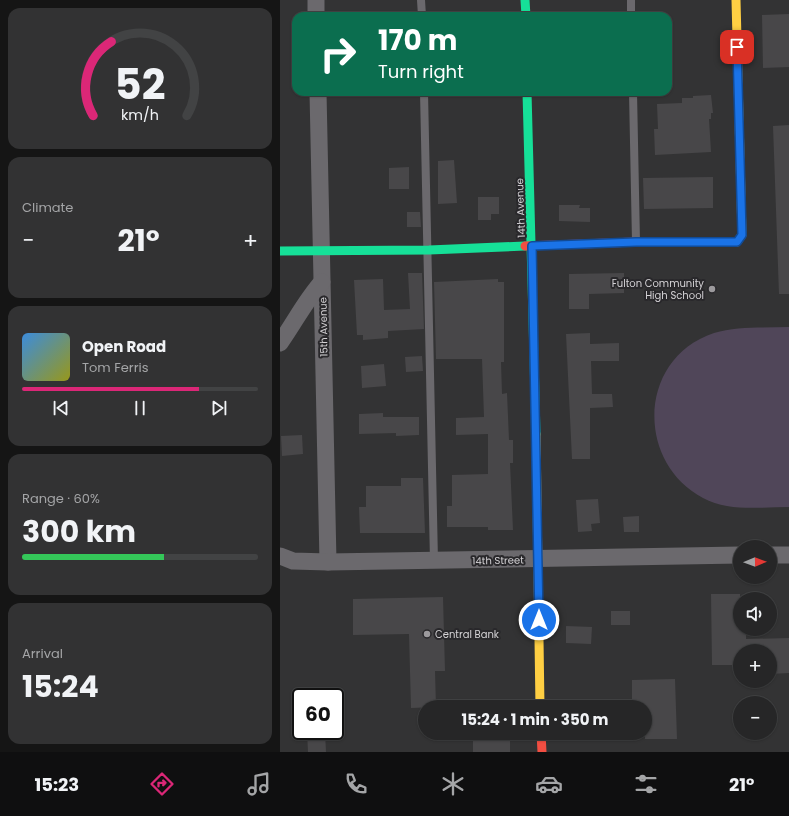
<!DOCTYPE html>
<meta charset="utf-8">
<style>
:root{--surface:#262627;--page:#323233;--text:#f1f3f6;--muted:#a4a5a7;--line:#424344;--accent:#db2777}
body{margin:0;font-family:Poppins,sans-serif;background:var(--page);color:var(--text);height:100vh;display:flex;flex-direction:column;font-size:15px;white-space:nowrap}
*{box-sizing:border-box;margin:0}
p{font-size:13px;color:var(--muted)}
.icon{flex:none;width:22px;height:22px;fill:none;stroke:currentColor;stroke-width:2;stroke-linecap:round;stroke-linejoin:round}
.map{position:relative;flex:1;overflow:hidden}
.details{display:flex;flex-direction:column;gap:8px;padding:8px;background:#151515;width:280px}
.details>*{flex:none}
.hud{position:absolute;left:12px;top:12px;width:380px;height:84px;border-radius:12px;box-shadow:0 1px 3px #0004,0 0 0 1px var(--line);background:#0b6e4f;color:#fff;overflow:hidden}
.needle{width:26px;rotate:89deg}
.fabs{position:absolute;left:453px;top:540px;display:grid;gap:8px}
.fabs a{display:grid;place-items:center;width:44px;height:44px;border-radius:50%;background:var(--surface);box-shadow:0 1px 3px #0004,0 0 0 1px var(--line);font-size:20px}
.speed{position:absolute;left:12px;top:688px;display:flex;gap:8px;font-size:20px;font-weight:700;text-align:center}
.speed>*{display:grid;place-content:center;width:52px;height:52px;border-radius:50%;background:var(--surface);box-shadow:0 1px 3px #0004,0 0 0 1px var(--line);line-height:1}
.speed .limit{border:2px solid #111;border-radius:6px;background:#fff;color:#111}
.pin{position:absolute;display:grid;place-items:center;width:34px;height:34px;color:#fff;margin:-17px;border-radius:8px;box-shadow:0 2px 6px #0006}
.me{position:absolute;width:44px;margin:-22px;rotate:0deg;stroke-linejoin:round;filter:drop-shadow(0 0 3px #0008)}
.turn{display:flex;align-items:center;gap:14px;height:84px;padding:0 20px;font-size:18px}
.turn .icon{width:52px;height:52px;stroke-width:2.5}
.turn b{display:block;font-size:28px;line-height:34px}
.big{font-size:30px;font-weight:700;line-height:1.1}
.details .card{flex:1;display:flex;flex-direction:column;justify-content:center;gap:6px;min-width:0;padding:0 14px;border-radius:12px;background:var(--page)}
.details .dial{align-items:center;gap:0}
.dial svg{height:104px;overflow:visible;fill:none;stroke:var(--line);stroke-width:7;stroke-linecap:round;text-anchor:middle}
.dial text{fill:var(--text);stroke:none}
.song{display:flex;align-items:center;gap:12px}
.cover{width:48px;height:48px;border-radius:6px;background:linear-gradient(135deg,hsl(210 70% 55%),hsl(60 70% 35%))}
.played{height:4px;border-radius:2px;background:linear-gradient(90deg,var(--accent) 75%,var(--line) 75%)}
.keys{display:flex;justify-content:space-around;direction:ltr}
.heat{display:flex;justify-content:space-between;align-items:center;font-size:22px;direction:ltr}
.charge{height:6px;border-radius:3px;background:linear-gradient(90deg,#34c759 60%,var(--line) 0)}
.trip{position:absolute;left:138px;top:700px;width:234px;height:40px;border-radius:20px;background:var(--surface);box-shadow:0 1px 3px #0004,0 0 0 1px var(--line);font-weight:700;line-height:40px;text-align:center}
.tabs{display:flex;height:64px;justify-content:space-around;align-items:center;background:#0f0f10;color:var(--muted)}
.tabs .icon{width:28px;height:28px}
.tabs .current{color:var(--accent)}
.tabs b{font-size:18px;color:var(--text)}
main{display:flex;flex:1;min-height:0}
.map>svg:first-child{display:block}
.green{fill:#504659}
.building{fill:#484749}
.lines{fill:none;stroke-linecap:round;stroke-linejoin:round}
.lane{stroke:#6b696d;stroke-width:8}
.street{stroke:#6b696d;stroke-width:17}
.fast{stroke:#16e098;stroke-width:9}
.slow{stroke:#ffcf43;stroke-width:9}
.jam{stroke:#f24e42;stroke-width:9}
.route-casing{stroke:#114b97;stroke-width:10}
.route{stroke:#1a73e8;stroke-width:7}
.poi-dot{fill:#9c9a9d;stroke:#29282b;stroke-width:1.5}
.labels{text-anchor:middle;stroke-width:4;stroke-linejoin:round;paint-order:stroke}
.street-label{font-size:10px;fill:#d4d2d5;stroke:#29282b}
.poi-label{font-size:10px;fill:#d4d2d5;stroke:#29282b;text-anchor:end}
</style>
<main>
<section class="details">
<div class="card dial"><svg viewBox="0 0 100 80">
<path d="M14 69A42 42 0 1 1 86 69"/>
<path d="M14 69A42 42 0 0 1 28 12" stroke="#db2777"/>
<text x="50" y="56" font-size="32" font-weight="700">52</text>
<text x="50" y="72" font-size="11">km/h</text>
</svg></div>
<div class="card"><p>Climate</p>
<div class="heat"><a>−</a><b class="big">21°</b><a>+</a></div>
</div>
<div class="card">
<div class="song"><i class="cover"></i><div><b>Open Road</b><p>Tom Ferris</p></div></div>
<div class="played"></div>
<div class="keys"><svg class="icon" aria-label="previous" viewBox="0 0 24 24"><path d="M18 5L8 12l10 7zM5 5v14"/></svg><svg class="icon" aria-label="pause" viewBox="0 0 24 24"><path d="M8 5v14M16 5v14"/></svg><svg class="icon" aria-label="next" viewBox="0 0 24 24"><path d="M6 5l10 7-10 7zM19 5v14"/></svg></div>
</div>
<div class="card"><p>Range · 60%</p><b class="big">300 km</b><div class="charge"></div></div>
<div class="card"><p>Arrival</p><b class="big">15:24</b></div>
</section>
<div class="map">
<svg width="509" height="752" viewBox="0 0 509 752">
<rect width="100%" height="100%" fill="#333334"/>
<path class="green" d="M509 327V507C480 507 449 512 423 498 355 462 358 358 434 333 457 326 484 328 509 327Z"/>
<g class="building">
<path d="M509 14V67L483 68 482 15Z"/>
<path d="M431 95 433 113H431V119H429L431 152 375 155 374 129H378L377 104 402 103V98H413V96Z"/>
<path d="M509 125V294H499L493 126Z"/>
<path d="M174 160 177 203 158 204V161Z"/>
<path d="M129 167V189H109V168Z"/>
<path d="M433 177V208L364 209 363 178Z"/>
<path d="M198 197H219V214H211V220H198Z"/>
<path d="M279 205H300L299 208H310V222L279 221Z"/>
<path d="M127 212H140L141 227H127Z"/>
<path d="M128 273H142L144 329 108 331V338L83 340V335H77L74 280 103 279 104 310 130 309Z"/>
<path d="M344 273V293L309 294V309H289V274Z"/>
<path d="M218 279V282H224V362H221L222 394 227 393 229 440H233V463H230L233 530H208V527H167V506H172V475L208 474V434L176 435V418L204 417 202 359H156L154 282Z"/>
<path d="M310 333V344L339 343V361H311L312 394H332L333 407 310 408V459H292L286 334Z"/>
<path d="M142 356 143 371 126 372 125 357Z"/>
<path d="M104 364 106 386 82 388 81 366Z"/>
<path d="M103 413V417H139V435L116 436V433L79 434V414Z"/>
<path d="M22 435 23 454 2 456 1 436Z"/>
<path d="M121 478H143L145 533H80L79 507H86V486H121Z"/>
<path d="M318 499 320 523 311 524 312 531 298 532 296 500Z"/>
<path d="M359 516V532H344L343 517Z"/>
<path d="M431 594H460V629H466V639L509 638V673L490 674V651H460V665H432Z"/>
<path d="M163 597 165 671H155L156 707 131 708 129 634 73 635V599Z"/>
<rect x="331" y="611" width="19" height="14"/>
<path d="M286 626 312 627 311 644 286 643Z"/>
<path d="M395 679 397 739H365V707H352V680Z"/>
<path d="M27 731H45L46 752H28Z"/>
<rect x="193" y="733" width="37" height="19"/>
</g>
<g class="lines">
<g class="lane">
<path d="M141 0 142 16"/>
<path d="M351 0V16"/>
<path d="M144 92 154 561"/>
<path d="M353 92 356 242"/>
</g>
<g class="street">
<path d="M36 0V16"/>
<path d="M38 92 48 562"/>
<path d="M0 343C15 322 25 301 42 282"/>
<path d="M490 555H509"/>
<path d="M0 556 13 561 48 562 460 555"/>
</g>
<g class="fast">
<path d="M245 0 246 16"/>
<path d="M247 92 256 434"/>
<path d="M0 251 149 250 245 246"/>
</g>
<g class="slow">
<path d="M410 242H457L462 235 456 0"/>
<path d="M256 434 260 707"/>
</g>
<g class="jam">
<path d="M245 246 356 242H410"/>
<path d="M261 733 262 752"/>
</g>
</g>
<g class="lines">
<defs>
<path id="route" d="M259 620 252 246 356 242H457L462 235 457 47"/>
</defs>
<use href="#route" class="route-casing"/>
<use href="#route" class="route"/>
</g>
<g class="poi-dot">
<circle cx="432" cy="289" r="4"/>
<circle cx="147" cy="634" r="4"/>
</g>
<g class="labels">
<g class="street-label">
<text transform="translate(240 208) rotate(-92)" y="4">14th Avenue</text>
<text transform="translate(43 327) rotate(-91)" y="4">15th Avenue</text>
<text transform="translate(218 560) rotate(-1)" y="4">14th Street</text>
</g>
<g class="poi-label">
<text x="424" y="287">Fulton Community<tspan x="424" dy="12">High School</tspan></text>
<text x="155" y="638" text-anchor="start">Central Bank</text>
</g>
</g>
</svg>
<div class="fabs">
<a><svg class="needle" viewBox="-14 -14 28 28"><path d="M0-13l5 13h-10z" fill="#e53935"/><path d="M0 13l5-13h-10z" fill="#a4a5a7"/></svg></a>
<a><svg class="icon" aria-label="sound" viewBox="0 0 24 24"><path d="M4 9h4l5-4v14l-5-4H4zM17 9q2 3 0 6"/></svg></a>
<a>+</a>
<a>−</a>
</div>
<div class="speed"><div class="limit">60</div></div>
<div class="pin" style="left:457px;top:47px;background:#d93025"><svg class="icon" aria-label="arrive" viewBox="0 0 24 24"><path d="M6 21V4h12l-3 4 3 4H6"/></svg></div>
<svg class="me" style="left:259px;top:620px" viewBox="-20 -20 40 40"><circle r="17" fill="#1a73e8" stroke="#fff" stroke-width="3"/><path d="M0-11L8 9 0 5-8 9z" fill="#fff"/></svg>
<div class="trip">15:24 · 1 min · 350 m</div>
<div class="hud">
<div class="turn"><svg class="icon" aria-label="right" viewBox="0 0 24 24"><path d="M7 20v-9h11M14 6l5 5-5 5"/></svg><div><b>170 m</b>Turn right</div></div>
</div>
</div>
</main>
<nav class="tabs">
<b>15:23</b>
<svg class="icon current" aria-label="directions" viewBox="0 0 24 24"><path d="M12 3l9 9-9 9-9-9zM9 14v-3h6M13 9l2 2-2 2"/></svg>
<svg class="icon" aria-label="music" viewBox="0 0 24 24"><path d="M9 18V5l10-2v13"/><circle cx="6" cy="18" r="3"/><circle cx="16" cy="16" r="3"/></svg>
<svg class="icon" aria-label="phone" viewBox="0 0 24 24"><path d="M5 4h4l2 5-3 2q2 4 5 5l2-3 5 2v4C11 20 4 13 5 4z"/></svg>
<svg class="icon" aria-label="climate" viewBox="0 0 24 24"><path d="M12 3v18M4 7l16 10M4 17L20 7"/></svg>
<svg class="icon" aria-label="car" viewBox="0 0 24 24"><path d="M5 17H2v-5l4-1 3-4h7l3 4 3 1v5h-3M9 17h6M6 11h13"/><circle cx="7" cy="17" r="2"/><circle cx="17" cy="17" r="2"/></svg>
<svg class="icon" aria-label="filters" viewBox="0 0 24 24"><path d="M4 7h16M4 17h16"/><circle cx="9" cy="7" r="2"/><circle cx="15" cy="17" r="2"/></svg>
<b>21°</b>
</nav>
